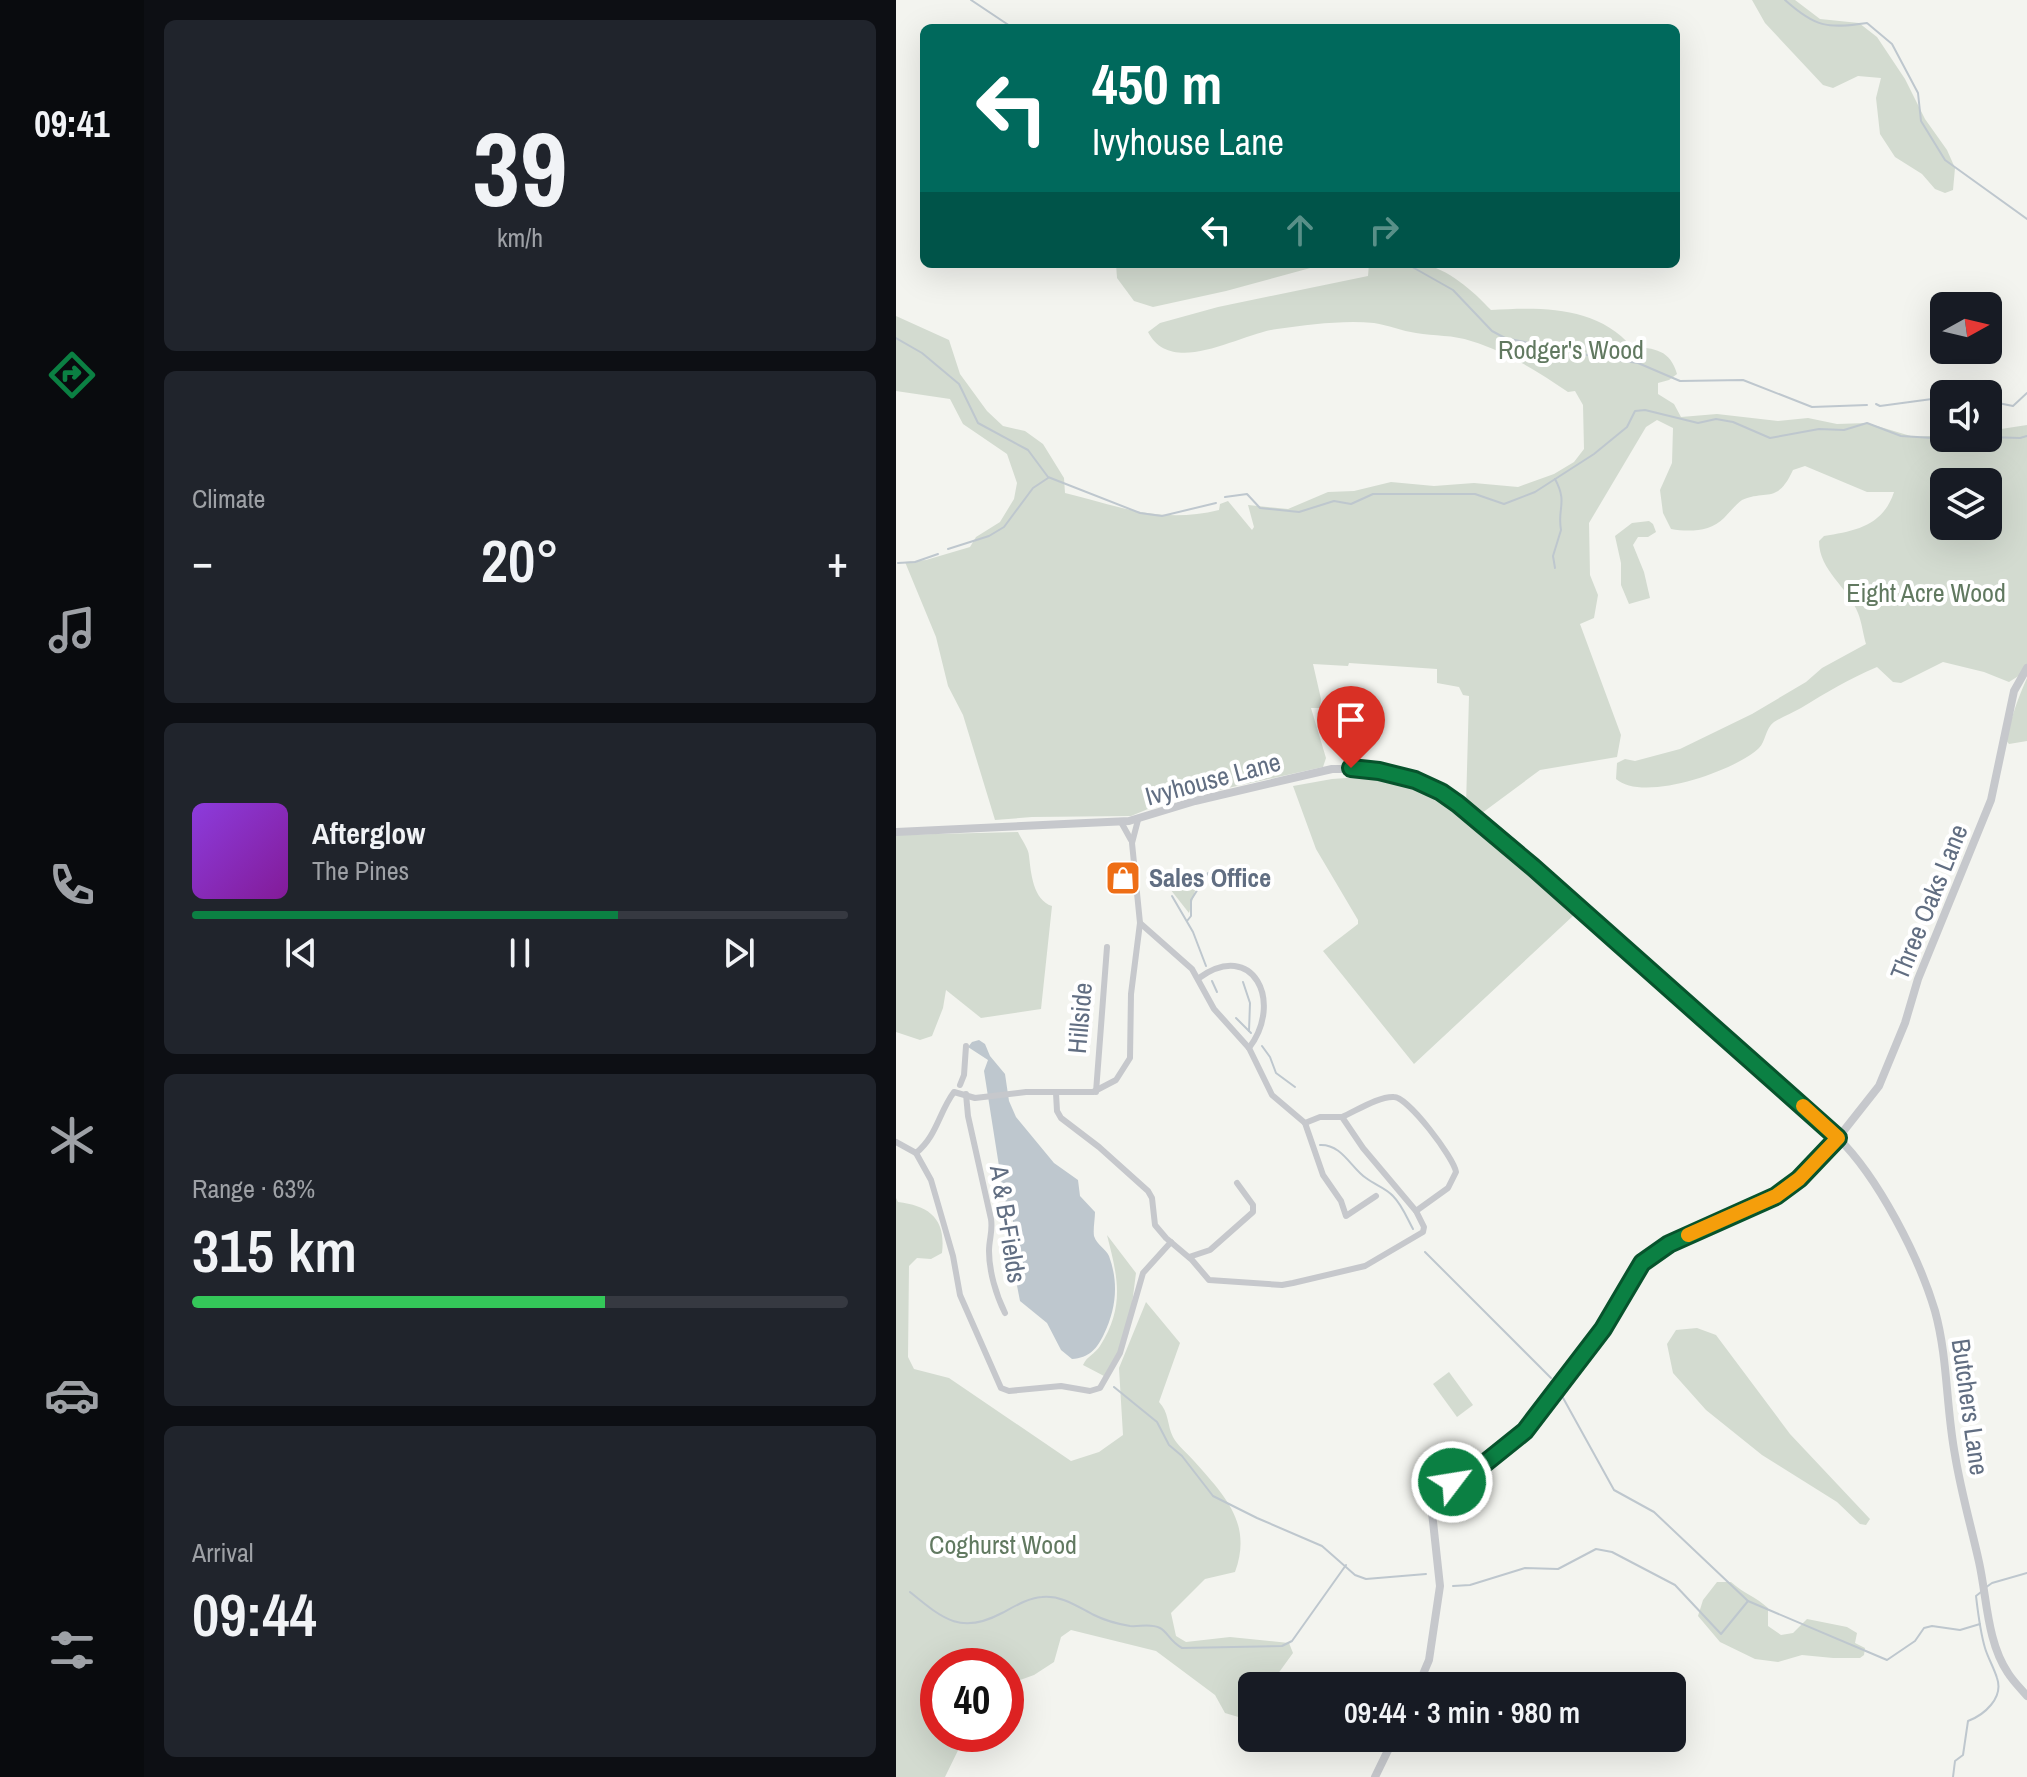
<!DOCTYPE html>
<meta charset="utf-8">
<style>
:root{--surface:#171b24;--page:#20242c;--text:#f1f3f6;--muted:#9ea1a6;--line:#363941;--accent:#0b8043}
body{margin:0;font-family:"Archivo Narrow",sans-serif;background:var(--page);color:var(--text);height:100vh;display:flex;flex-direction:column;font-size:30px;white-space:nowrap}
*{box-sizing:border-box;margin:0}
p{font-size:26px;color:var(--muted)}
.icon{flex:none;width:44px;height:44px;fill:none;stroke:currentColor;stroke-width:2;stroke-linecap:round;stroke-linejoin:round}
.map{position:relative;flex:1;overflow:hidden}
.panel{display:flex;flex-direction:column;gap:20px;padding:20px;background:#0d0f14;width:752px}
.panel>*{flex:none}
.top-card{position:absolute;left:24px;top:24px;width:760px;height:244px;border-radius:12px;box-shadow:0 8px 32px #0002;background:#00695c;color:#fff;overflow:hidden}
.needle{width:52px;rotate:82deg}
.controls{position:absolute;left:1034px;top:292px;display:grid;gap:16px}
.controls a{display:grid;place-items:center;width:72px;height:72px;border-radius:12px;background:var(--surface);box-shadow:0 8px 32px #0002;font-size:40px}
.speed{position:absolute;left:24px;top:1648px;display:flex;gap:16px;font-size:40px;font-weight:700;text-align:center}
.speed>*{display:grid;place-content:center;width:104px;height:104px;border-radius:50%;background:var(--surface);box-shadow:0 8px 32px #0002;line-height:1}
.speed .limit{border:12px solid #d22;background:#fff;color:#111}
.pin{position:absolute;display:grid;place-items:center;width:68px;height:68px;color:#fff;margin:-82px -34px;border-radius:50% 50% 50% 0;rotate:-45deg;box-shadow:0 0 8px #0007}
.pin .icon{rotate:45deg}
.me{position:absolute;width:88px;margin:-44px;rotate:59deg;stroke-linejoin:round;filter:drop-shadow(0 0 6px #0008)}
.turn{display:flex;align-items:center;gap:28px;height:168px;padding:0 40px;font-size:36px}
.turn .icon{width:104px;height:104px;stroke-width:2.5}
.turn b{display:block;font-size:56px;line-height:68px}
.lanes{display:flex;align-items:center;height:76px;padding:0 40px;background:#0003;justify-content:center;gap:40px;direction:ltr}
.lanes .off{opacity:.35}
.big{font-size:60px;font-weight:600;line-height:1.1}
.panel .widget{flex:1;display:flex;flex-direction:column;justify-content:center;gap:12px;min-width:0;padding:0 28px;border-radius:12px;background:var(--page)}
.panel .dial{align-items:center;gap:0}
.dial b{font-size:104px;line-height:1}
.song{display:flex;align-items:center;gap:24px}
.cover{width:96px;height:96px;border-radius:12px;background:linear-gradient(135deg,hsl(270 70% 55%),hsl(290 70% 35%))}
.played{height:8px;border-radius:4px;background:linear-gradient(90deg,var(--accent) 65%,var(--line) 65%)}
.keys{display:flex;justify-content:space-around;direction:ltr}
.heat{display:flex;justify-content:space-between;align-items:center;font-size:44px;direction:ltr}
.charge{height:12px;border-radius:6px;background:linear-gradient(90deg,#34c759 63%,var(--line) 0)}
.trip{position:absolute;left:342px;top:1672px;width:448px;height:80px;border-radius:12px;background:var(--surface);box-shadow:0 8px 32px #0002;font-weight:600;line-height:80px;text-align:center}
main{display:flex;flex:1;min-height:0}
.menu{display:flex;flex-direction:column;width:144px;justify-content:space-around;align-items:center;background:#090b0e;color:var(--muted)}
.menu .icon{width:56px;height:56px}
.menu .active{color:var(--accent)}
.menu b{font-size:36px;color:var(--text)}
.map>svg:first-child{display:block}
.green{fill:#d3dbd0;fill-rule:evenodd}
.water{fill:#bec7ce}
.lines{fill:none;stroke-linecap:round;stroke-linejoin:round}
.stream{stroke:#bec7ce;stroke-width:2}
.minor{stroke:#c6c8cc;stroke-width:6}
.tertiary{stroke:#c6c8cc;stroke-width:8}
.route-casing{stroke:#07532c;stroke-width:20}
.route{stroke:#0b8043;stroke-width:14}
.slow{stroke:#f59e0b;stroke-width:14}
.labels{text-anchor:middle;stroke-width:8;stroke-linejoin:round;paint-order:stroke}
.park-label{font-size:26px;fill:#617960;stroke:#fff}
.street-label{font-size:26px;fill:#616e82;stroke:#fff}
.poi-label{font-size:26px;font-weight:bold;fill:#616e82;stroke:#fff;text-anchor:start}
</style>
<main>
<nav class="menu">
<b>09:41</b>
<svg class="icon active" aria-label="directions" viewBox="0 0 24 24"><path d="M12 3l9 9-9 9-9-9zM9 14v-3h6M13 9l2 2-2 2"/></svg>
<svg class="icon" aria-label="music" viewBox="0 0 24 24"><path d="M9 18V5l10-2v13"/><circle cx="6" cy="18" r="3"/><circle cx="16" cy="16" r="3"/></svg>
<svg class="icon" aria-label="phone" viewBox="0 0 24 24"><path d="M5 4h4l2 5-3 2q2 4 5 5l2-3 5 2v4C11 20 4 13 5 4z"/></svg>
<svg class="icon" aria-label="climate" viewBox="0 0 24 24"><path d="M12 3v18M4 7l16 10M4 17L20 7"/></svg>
<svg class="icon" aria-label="car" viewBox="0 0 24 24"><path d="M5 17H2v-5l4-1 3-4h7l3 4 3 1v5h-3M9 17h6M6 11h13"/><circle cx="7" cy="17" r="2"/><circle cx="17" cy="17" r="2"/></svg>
<svg class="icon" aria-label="filters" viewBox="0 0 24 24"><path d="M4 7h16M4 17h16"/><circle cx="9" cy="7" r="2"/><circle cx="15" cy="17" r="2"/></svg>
</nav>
<section class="panel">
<div class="widget dial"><b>39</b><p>km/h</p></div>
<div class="widget"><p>Climate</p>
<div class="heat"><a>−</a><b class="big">20°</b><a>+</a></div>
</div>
<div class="widget">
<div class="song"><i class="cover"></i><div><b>Afterglow</b><p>The Pines</p></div></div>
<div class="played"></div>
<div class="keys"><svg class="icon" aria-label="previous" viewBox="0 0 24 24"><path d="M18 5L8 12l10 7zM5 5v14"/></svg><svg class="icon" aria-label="pause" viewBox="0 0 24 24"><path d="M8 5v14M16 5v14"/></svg><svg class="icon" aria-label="next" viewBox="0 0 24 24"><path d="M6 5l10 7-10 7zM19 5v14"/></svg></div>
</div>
<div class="widget"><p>Range · 63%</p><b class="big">315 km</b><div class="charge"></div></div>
<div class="widget"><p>Arrival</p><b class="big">09:44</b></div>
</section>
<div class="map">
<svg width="1131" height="1777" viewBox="0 0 1131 1777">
<rect width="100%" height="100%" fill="#f3f4ef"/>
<g class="green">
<path d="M856 0H899L924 19 963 23 981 37 1009 79 1029 119 1051 150 1059 168 1057 190 1049 193 1039 189 1026 174 999 157 984 134 980 98 985 78 962 76 937 88 927 85 869 23Z"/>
<path d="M220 264H429L330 291 257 307 238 301 221 278Z"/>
<path d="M473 264C490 264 509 261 525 264 552 268 577 291 595 310 645 307 701 306 736 347 759 348 774 350 781 374L773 380 762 383V394L778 404 785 417 821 414 882 421 912 418 941 424 971 423 1018 437 1048 435V438H1092V431L1131 425V664L1124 675 1113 682 1088 672 1047 662 1005 683 997 682 981 667C953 679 931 692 905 708 896 713 886 717 878 722 869 729 870 741 863 748 839 771 747 803 720 779L721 763 729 759 739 761 784 749 856 714 910 682 926 668 970 644C967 634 966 623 962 613 952 587 923 571 923 541L928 536C959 531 987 526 998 492H971L909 466 897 470C881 505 870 489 846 500 840 504 833 513 828 518 814 532 793 532 775 529L767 513 764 490 776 463 777 428 761 420 750 427 693 523 694 575 702 595 698 618 684 624 725 735 721 757 644 770 582 816 570 806 573 696 567 695 563 687 541 683V669L453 663 452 666 417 664 425 699 424 708H415L430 758 427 767 269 802 235 816 136 817 99 820 67 715 52 686 40 637 9 562 30 560 74 547 80 537 104 522 118 499 121 483 111 454 67 424 54 399 0 391V316L53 340 64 374 91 411 107 426 129 431 147 444 168 478 169 493C225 507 265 524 323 510L324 504 332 501 356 530 358 527 352 505 392 509 432 492 458 491 495 482 538 486 578 483 622 487 658 474 678 462 688 449 687 405 679 391 672 392C641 371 611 352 575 341 558 335 538 336 520 333 506 331 492 325 478 323 445 320 413 325 381 329 343 334 276 378 252 332L264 323 322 307 472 276ZM1048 482H1092V526H1048Z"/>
<path d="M753 521 757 524 760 532 752 537H742L737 545 748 572 754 598 733 604 725 585V563L719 536 736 523Z"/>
<path d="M1131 678V741L1113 744 1110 740C1115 718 1122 698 1131 678Z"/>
<path d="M465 777 514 787 534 795 557 812 678 915 518 1064 427 951 462 924V920L420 849 397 786 436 779Z"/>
<path d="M122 832C125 839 133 849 133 856 135 873 137 900 156 906L145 1009 85 1018 50 990 47 1008 36 1036 24 1040 0 1032V835Z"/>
<path d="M304 872 293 913 267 880Z"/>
<path d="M0 1198 2 1202C34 1206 50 1219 46 1253L35 1259 21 1258 13 1266 12 1357 18 1369 53 1378 175 1461 203 1452 227 1435 223 1368 250 1302 284 1343 263 1402C273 1412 271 1425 277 1437 281 1445 291 1453 298 1461 328 1495 357 1523 339 1572L309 1579 275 1613 280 1636 290 1642 334 1637 393 1643 397 1653 373 1686H356V1709L349 1719 329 1713 319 1695 260 1651 175 1630 165 1637 158 1662 138 1675 110 1685V1666H42V1734H70L49 1777H0Z"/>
<path d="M211 1235 240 1273 232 1335 208 1376 187 1365C191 1356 199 1354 204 1346 229 1306 222 1278 211 1235Z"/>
<path d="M801 1328 820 1335 894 1434 974 1519 970 1525 964 1524 941 1502 866 1455 810 1410 777 1373 771 1344 780 1330Z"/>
<path d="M553 1372 577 1405 561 1417 537 1384Z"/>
<path d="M821 1582H835C847 1593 860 1597 872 1608V1626L885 1635 897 1633 911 1619 951 1627 961 1633 959 1643 969 1648 968 1655 964 1658H937L906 1655 882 1662 859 1659 824 1642 802 1616 807 1600Z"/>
</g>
<path class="water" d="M83 1040 89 1044 94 1056 109 1074 113 1101 120 1117 158 1163 182 1180 184 1196 199 1212C199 1219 197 1229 198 1236 201 1245 210 1249 213 1256 223 1283 220 1309 208 1334 201 1349 193 1358 176 1359L165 1350 151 1323 124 1301 116 1260 117 1217 108 1198 88 1071 92 1060 72 1047 76 1042Z"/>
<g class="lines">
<g class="stream">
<path d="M75 0 117 28"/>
<path d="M889 0C919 27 931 29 971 23L996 44 1022 93 1025 121 1049 160 1131 219"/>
<path d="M511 264 557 290 596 331 609 338 701 357 742 363 784 381 847 380 916 407 971 405"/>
<path d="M0 338 26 353 63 384 82 423 132 450 152 477 244 513 266 516 320 503"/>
<path d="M1092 401 1117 406 1131 393"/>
<path d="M980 404 984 406 1036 399 1048 401"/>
<path d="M1092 437 1124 438 1131 436"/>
<path d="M659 479C672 503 661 508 665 530L657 556 659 568"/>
<path d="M329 497 351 494 364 508 403 512 438 501 455 504 477 494H579L608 504 639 492 698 454 731 427 739 411 749 410 802 423 820 419 837 422 874 438 923 429 948 430 971 423 1005 436 1037 438 1048 434"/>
<path d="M52 549 93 536 108 527 137 488 152 478"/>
<path d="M2 563 19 562 42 554"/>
<path d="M276 896 297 932 310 966"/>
<path d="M291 921 295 916V900L312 873"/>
<path d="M316 981 321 992"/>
<path d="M347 982 354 1003 353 1031"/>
<path d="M340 1018 355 1033"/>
<path d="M366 1046 374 1057 380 1073 399 1087"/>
<path d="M424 1145C446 1144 455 1168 470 1178 479 1185 490 1188 497 1196 506 1205 511 1218 517 1229"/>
<path d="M529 1252 655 1378"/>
<path d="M218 1387 261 1422 273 1445 286 1456 317 1496 361 1518 426 1546 459 1575 470 1579 530 1574"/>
<path d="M666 1396 718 1490 758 1512 852 1601 991 1660 1019 1641 1028 1628 1036 1626 1064 1630 1084 1624"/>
<path d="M557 1586 574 1585 629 1568 662 1569 700 1549 716 1552 779 1585 825 1634 852 1601"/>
<path d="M1089 1588 1096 1583 1131 1573"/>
<path d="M14 1592C47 1619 65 1635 106 1613 119 1606 132 1598 146 1597 166 1595 182 1607 198 1615 208 1620 222 1624 234 1626 244 1627 254 1623 264 1628 272 1632 273 1641 286 1648L386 1646 396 1641 450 1565"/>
<path d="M1057 1777 1059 1761 1067 1755 1072 1721C1088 1715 1108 1698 1101 1678 1098 1668 1092 1658 1089 1648 1084 1631 1082 1613 1080 1596L1085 1592"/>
</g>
<g class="minor">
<path d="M225 822 235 840"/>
<path d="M303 978C357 939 388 1002 353 1048"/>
<path d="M64 1085 68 1075 70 1046"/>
<path d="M200 1092 211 947"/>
<path d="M160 1093 161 1111 165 1118 203 1147 252 1191 256 1198 259 1225 270 1238 296 1260 313 1280 386 1285 397 1283 469 1266 527 1232 528 1227 520 1211 467 1148 446 1117H424L409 1123 376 1095 353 1048 318 1009 296 969 244 923 236 843 242 820"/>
<path d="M70 1094 72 1116 95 1219C97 1231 93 1239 93 1251 93 1271 100 1295 109 1313"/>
<path d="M446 1117C460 1111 483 1096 498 1097 512 1097 558 1158 560 1172L552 1188 520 1211"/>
<path d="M409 1123 427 1175 445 1201 450 1216 480 1196"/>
<path d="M0 1142 20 1153C41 1136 43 1112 58 1092L79 1098 130 1092H197L220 1080 234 1058 235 994 244 923"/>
<path d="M20 1153 35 1180 57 1256 64 1295 105 1388 113 1391 165 1386 194 1391 204 1388 224 1353 247 1273 275 1242"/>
<path d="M293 1257 314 1250 357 1212V1205L341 1183"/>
</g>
<g class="tertiary">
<path d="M0 832 233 821 299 801 436 769H474L511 777 554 798 600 835 942 1138C982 1177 1023 1257 1039 1311 1052 1358 1050 1408 1059 1455 1065 1492 1075 1526 1083 1562 1091 1598 1091 1642 1112 1673 1117 1681 1125 1689 1131 1696"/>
<path d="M522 1686 533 1660 544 1586 535 1503 543 1490 583 1468 629 1431 707 1329 746 1263 773 1244 880 1196 903 1179 942 1138 983 1086 1009 1023 1022 979 1095 800 1118 691 1131 668"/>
<path d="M479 1777 498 1738"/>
</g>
</g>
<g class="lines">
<defs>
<path id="route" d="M455 768 483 771 519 780 545 792 562 804 637 867 942 1138 903 1179 880 1196 773 1244 746 1263 707 1329 629 1431 583 1468 556 1482"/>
</defs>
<use href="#route" class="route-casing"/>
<use href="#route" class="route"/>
<path class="slow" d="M792 1235 880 1196 903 1179 942 1138 907 1106"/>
</g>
<defs>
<symbol id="shop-square" viewBox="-11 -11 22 22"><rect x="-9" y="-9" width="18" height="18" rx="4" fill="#ee6e16" stroke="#fff"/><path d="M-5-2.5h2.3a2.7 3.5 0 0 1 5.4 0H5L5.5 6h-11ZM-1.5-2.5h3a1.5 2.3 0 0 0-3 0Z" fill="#fff"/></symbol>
</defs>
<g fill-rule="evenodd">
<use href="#shop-square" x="207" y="858" width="40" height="40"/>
</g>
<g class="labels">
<g class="park-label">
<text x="675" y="359">Rodger's Wood</text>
<text x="1030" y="602">Eight Acre Wood</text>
<text x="107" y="1554">Coghurst Wood</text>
</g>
<g class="street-label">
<text transform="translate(317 779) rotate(-15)" y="9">Ivyhouse Lane</text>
<text transform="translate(1033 902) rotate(-68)" y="9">Three Oaks Lane</text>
<text transform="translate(184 1018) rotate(-85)" y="9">Hillside</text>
<text transform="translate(112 1224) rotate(81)" y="9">A &amp; B-Fields</text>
<text transform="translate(1074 1407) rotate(82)" y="9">Butchers Lane</text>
</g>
<g class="poi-label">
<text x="253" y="887">Sales Office</text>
</g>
</g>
</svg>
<div class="controls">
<a><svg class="needle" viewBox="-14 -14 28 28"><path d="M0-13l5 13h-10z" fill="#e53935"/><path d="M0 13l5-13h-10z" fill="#9ea1a6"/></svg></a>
<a><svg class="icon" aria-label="sound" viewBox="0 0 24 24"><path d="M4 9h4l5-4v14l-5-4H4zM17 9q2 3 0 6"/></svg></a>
<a><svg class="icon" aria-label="layers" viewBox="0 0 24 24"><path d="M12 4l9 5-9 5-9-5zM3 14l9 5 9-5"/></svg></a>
</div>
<div class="speed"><div class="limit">40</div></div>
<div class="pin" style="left:455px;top:768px;background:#d93025"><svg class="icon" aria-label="arrive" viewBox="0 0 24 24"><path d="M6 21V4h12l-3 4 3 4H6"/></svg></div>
<svg class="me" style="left:556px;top:1482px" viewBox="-20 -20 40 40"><circle r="17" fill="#0b8043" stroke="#fff" stroke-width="3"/><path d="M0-11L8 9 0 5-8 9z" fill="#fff"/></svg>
<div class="trip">09:44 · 3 min · 980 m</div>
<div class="top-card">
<div class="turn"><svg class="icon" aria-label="left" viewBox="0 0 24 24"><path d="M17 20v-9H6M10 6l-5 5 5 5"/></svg><div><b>450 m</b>Ivyhouse Lane</div></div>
<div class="lanes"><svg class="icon" aria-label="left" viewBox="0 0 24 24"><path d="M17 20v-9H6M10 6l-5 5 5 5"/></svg><svg class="icon off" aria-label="ahead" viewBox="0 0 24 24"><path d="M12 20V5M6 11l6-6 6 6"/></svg><svg class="icon off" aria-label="right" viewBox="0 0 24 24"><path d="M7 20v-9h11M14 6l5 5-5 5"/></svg></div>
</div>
</div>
</main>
